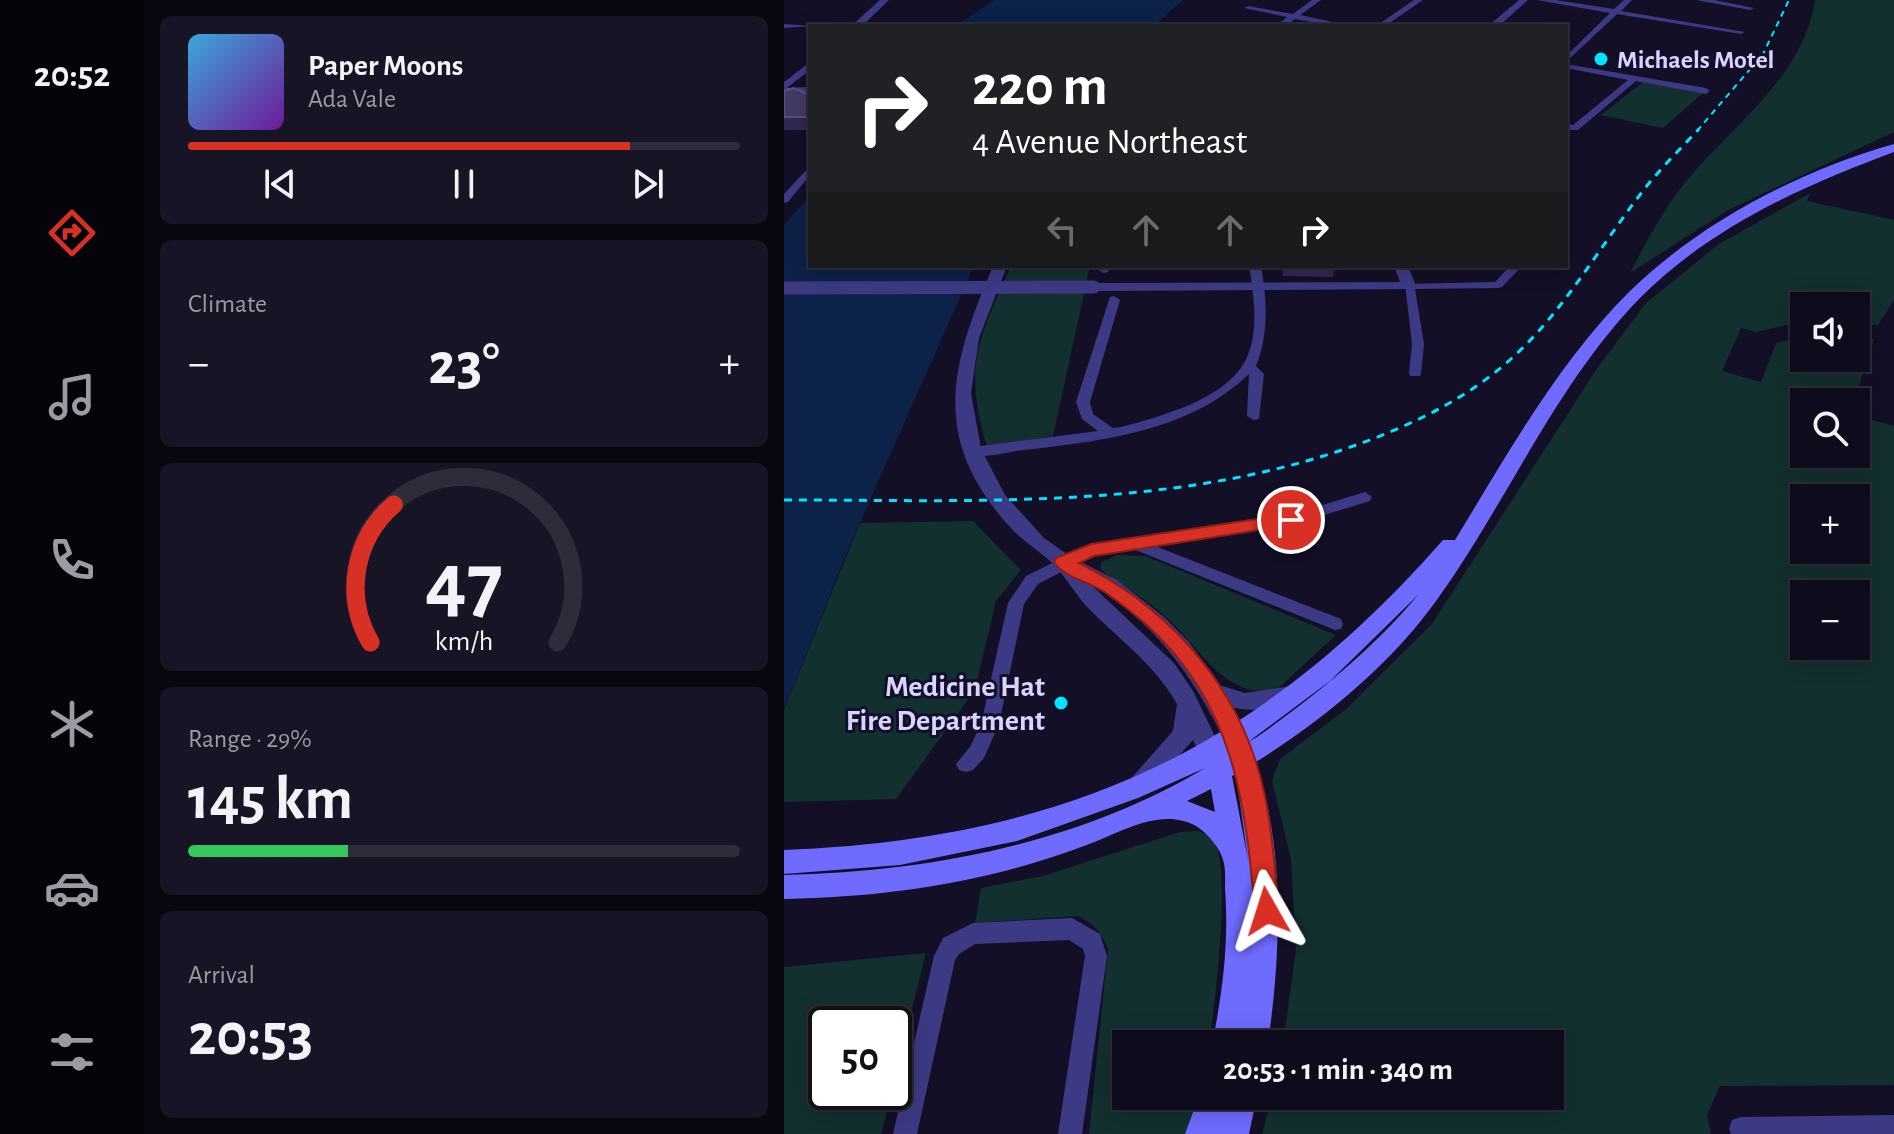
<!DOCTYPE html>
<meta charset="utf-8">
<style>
:root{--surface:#0e0b1c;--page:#171425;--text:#f1f3f6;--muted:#9b9ba3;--line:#2e2b3b;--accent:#d93025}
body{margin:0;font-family:"Alegreya Sans",sans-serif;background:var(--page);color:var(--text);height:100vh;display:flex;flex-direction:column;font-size:30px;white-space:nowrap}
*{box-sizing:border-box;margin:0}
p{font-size:26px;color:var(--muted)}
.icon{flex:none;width:44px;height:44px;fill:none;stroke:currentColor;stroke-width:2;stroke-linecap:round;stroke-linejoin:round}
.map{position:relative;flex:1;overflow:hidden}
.details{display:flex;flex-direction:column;gap:16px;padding:16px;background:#08060f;width:640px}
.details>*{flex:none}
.guide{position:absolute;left:24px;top:24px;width:760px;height:244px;border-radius:0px;box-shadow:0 4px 20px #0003,0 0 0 2px var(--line);background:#202124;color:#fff;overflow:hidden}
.fabs{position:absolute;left:1006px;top:292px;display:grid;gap:16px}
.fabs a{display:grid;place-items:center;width:80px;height:80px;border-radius:0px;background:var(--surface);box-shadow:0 4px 20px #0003,0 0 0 2px var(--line);font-size:40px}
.speed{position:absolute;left:24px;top:1006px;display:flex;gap:16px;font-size:40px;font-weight:700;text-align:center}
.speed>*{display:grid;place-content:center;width:104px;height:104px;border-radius:50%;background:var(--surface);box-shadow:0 4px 20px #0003,0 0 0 2px var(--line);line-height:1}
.speed .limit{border:4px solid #111;border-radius:12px;background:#fff;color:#111}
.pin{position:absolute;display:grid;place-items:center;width:68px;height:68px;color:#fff;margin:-34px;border:4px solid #fff;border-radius:50%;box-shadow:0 2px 8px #0007}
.me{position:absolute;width:88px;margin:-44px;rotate:354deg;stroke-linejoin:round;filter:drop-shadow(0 0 6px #0008)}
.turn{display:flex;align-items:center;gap:28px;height:168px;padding:0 32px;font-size:36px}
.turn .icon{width:104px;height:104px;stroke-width:2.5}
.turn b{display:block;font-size:56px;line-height:68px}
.lanes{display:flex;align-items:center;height:76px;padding:0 32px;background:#0003;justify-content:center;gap:40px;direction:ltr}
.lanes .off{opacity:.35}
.big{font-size:60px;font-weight:700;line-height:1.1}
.details .tile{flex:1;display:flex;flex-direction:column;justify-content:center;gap:12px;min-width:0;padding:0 28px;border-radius:12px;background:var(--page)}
.details .dial{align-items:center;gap:0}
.dial svg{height:208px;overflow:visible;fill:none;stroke:var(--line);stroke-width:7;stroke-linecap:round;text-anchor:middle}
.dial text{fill:var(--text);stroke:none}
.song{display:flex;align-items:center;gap:24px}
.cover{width:96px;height:96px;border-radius:12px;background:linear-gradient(135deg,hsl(200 70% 55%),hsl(280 70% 35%))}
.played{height:8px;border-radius:4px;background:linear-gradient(90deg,var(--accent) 80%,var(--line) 80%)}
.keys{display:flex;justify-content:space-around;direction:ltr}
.heat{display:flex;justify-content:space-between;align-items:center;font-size:44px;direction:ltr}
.charge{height:12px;border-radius:6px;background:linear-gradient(90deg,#34c759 29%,var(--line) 0)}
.trip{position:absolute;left:328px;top:1030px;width:452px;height:80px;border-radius:0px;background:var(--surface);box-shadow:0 4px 20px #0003,0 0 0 2px var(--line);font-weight:700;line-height:80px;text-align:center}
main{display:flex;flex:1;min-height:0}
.tabs{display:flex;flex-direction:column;width:144px;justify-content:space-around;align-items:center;background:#06040b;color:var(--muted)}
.tabs .icon{width:56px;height:56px}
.tabs .on{color:var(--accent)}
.tabs b{font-size:36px;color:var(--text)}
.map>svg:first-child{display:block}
.green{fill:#12302f;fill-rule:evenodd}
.water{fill:#0c2248}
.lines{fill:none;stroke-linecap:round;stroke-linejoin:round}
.minor{fill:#3d3a85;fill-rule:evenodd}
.tertiary{fill:#3d3a85;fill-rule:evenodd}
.secondary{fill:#6f6bff;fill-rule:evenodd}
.rail-far1{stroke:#00e5ff;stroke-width:2;stroke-dasharray:6 5;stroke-linecap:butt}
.rail{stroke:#00e5ff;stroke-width:3;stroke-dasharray:8 7;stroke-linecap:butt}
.tertiary-bridge{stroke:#3d3a85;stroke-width:13}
.wall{fill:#312854}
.shaded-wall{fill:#1d163a}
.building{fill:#433a66;stroke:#5a527e;stroke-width:2}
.route{fill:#d93025;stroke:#8d1f18;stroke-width:2}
.poi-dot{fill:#00e5ff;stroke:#130f26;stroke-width:3}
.labels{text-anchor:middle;stroke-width:6;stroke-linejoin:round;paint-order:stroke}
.far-poi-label{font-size:26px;font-weight:bold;fill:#d9d4ff;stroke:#130f26;text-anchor:start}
.poi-label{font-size:30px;font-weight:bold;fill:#d9d4ff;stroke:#130f26;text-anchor:end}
</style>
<main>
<nav class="tabs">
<b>20:52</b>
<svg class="icon on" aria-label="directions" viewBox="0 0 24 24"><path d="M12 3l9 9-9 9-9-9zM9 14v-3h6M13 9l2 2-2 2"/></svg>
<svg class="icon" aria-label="music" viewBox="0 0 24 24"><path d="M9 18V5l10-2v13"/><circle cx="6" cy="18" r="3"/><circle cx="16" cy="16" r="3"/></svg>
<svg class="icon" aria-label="phone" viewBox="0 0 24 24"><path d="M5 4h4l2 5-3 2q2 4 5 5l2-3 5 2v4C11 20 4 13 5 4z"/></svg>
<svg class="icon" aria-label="climate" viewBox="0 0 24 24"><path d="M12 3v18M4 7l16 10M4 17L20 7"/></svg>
<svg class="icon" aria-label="car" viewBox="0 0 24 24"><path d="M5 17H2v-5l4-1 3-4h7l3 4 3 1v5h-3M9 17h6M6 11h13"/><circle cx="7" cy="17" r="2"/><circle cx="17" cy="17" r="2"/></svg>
<svg class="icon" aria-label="filters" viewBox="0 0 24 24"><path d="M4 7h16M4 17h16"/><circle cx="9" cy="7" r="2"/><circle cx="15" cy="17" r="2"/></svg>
</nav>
<section class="details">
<div class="tile">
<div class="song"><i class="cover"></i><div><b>Paper Moons</b><p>Ada Vale</p></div></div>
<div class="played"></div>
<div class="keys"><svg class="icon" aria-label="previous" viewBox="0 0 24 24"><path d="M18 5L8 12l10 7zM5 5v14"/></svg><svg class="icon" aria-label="pause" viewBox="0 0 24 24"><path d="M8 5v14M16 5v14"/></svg><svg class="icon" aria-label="next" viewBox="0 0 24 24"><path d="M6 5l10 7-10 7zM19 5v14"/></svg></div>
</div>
<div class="tile"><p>Climate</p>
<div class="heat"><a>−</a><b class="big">23°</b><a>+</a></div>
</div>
<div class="tile dial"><svg viewBox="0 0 100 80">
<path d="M14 69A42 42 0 1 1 86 69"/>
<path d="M14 69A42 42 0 0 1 23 16" stroke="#d93025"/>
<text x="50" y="56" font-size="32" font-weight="700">47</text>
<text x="50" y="72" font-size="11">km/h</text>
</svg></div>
<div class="tile"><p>Range · 29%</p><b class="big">145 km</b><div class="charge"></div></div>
<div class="tile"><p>Arrival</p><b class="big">20:53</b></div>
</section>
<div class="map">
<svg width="1110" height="1134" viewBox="0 0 1110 1134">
<rect width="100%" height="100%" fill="#130f26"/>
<g class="green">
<path d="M1031 0H1110V132L944 210 846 273C863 240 880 208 904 179 951 123 1019 77 1031 0Z"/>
<path d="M859 82 919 93 879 128 817 115Z"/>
<path d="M1026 193 1023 201 1110 220V300L1094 325 1072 324V306H1020V321L973 332 957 328 938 371 977 382 992 343 1020 336V358H1072V338L1090 339 1070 402H1020V454H1072V415L1110 426V1085L936 1086 923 1115 927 1134H478L488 1096H766V1044H499L512 950 507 859 488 781 496 759 561 710 648 624 814 367 862 303 935 244ZM1072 498V550H1020V498ZM1072 594V646H1020V594Z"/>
<path d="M227 266H306L269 436 203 447C179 364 194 341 227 266Z"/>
<path d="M189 521 237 570 212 601 191 690 112 799 0 802V710L76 523Z"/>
<path d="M333 555 361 556 552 635 491 691C438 697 417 648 382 617 363 600 342 587 321 573L316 568 318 562Z"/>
<path d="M413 831C422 834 428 836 432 845 446 877 431 1006 425 1044H342V1096H414L405 1134H305L324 949C317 932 310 923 293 916L191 923 197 888 259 876 396 832Z"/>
<path d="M142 953 110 1082V1024H42V1092H108L97 1134H0V967Z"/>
</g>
<g class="water">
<path d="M210 0H399L370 26H172Z"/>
<path d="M26 196V266H190L66 545 0 709V225Z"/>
</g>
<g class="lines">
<g class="minor">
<path d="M528 0H537L516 15 568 26H551L511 19 501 26H492L503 17 460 8 464 6 509 14Z"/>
<path d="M630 0H639L601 26H592Z"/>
<path d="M753 0H771L830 9 840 0H848L837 11 961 32 957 34 833 14 782 62V56L826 13Z"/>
<path d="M912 0H930L970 8 966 10Z"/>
<path d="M0 24 30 26 0 28Z"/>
<path d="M782 64 922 88 926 91 922 94 852 81 794 130H782V124L789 125 844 80 782 68Z"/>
<path d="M26 87V93L0 94V88Z"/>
<path d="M26 166V175L4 202 0 203V194Z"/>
<path d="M315 266H327L324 272 320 273 314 270Z"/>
<path d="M465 266H477C483 299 485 334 472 366L480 374 475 419 470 420 463 416 465 374C406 431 319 441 240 450 222 452 201 459 184 455L182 452 189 447 314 431 298 419 292 402 326 297 330 296 336 300 306 402 309 414 329 428 337 427C375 417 439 400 460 363 476 336 470 295 465 266Z"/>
<path d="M726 266H738L718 287 714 288 631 289 640 344 637 373 636 376H626L625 373 628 344 621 284 711 282Z"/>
<path d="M581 492 588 497 586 501 507 525 371 546 557 619 559 624 557 629 551 630 349 549 310 555 254 584 240 604 215 724 200 758 189 770 182 772 175 770 172 764 186 747 197 724 224 603 242 576 307 544 506 515Z"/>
<path d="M288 918 316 934 323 956 298 1134H274L301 956 299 949 285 940 191 944 175 954 171 960 133 1134H109L150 956 159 938 189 923Z"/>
<path d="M1110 1115V1134H947L945 1129 948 1120 957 1117Z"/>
</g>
<g class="tertiary">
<path d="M96 0H105L78 26H67Z"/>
<path d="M735 0H744L715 26H704Z"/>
<path d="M26 62V70L0 90V82Z"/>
<path d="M209 266H223L195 338 187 393 197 449 221 495 260 538 287 557 333 580 380 617 405 642 435 685 461 693 508 686 516 689 519 695 516 701C495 708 468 713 447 707L463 738 459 745 451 748 443 745C407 673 373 624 303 581L390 663 409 691 438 751 434 758 426 761 418 758 409 740 364 790 355 794 346 790 343 783 389 731 393 704C371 665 337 641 306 610 293 597 284 580 272 567 258 552 239 542 226 527 145 438 167 365 209 266Z"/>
<path d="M610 266H624L632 286 630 289 310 291 303 287 310 283 616 282Z"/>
</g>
<g class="secondary">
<path d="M1110 144V152C1018 186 925 228 855 299 770 387 723 503 652 601 606 665 539 720 472 762 501 852 497 951 484 1044H428C439 992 445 941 441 888 441 879 442 866 438 857 435 847 422 832 412 826 378 807 339 831 308 843 208 882 106 897 0 899V875C146 872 295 843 421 768L354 798 233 841 116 865 0 874V850C280 839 474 751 659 540H671C723 455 775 361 846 291 917 222 1015 171 1110 144ZM635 594C588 650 532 695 473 737L464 742 546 681ZM452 774 464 860 448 776ZM427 789 431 812 403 801Z"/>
<path d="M415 1096H473L465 1134H433L436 1123 433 1134H401Z"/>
</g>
<path class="rail-far1" d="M913 131 979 54 1005 0"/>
<path class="rail" d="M0 500C193 500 391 511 575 444 630 424 684 398 728 358 782 309 817 244 862 187 878 167 897 148 915 129"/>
<path class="tertiary-bridge" d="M0 288 310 287"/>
</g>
<g class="wall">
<path d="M0 91 26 95V130H0Z"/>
<path d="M498 266H569V269L554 270 549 277 499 276Z"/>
</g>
<path class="shaded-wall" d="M549 266H554V270L549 277Z"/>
<path class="building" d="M9 88 26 95V113L23 117H0V91Z"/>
<path class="route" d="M507 514 513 516V524L310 556 295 563C376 603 442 671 471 759 487 806 490 862 495 911L492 919 483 923 474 919 471 911C461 801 450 706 365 627 352 615 336 603 322 593 307 582 280 578 270 562L272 558 307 544Z"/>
<g class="poi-dot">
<circle cx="817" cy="59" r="8"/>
<circle cx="277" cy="703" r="8"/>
</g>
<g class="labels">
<g class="far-poi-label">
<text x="833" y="68">Michaels Motel</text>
</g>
<g class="poi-label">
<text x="261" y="696">Medicine Hat<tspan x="261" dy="34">Fire Department</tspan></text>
</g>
</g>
</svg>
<div class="fabs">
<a><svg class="icon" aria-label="sound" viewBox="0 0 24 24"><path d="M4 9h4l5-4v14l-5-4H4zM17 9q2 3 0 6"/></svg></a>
<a><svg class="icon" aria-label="search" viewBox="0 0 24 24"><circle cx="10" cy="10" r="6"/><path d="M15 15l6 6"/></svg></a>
<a>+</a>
<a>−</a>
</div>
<div class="speed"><div class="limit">50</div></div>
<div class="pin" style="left:507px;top:520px;background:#d93025"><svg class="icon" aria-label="arrive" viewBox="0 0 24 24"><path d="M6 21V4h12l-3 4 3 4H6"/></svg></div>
<svg class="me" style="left:483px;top:911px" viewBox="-20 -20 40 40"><path d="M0-17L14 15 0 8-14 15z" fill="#d93025" stroke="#fff" stroke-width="4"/></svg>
<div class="trip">20:53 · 1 min · 340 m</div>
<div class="guide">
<div class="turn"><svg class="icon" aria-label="right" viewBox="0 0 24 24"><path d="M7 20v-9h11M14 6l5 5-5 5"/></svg><div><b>220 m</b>4 Avenue Northeast</div></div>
<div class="lanes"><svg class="icon off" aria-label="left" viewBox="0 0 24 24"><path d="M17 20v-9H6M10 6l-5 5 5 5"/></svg><svg class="icon off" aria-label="ahead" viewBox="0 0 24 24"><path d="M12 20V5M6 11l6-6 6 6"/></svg><svg class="icon off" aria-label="ahead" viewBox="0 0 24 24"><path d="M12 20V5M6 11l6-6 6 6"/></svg><svg class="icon" aria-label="right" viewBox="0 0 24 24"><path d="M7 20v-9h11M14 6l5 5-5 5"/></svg></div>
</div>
</div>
</main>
